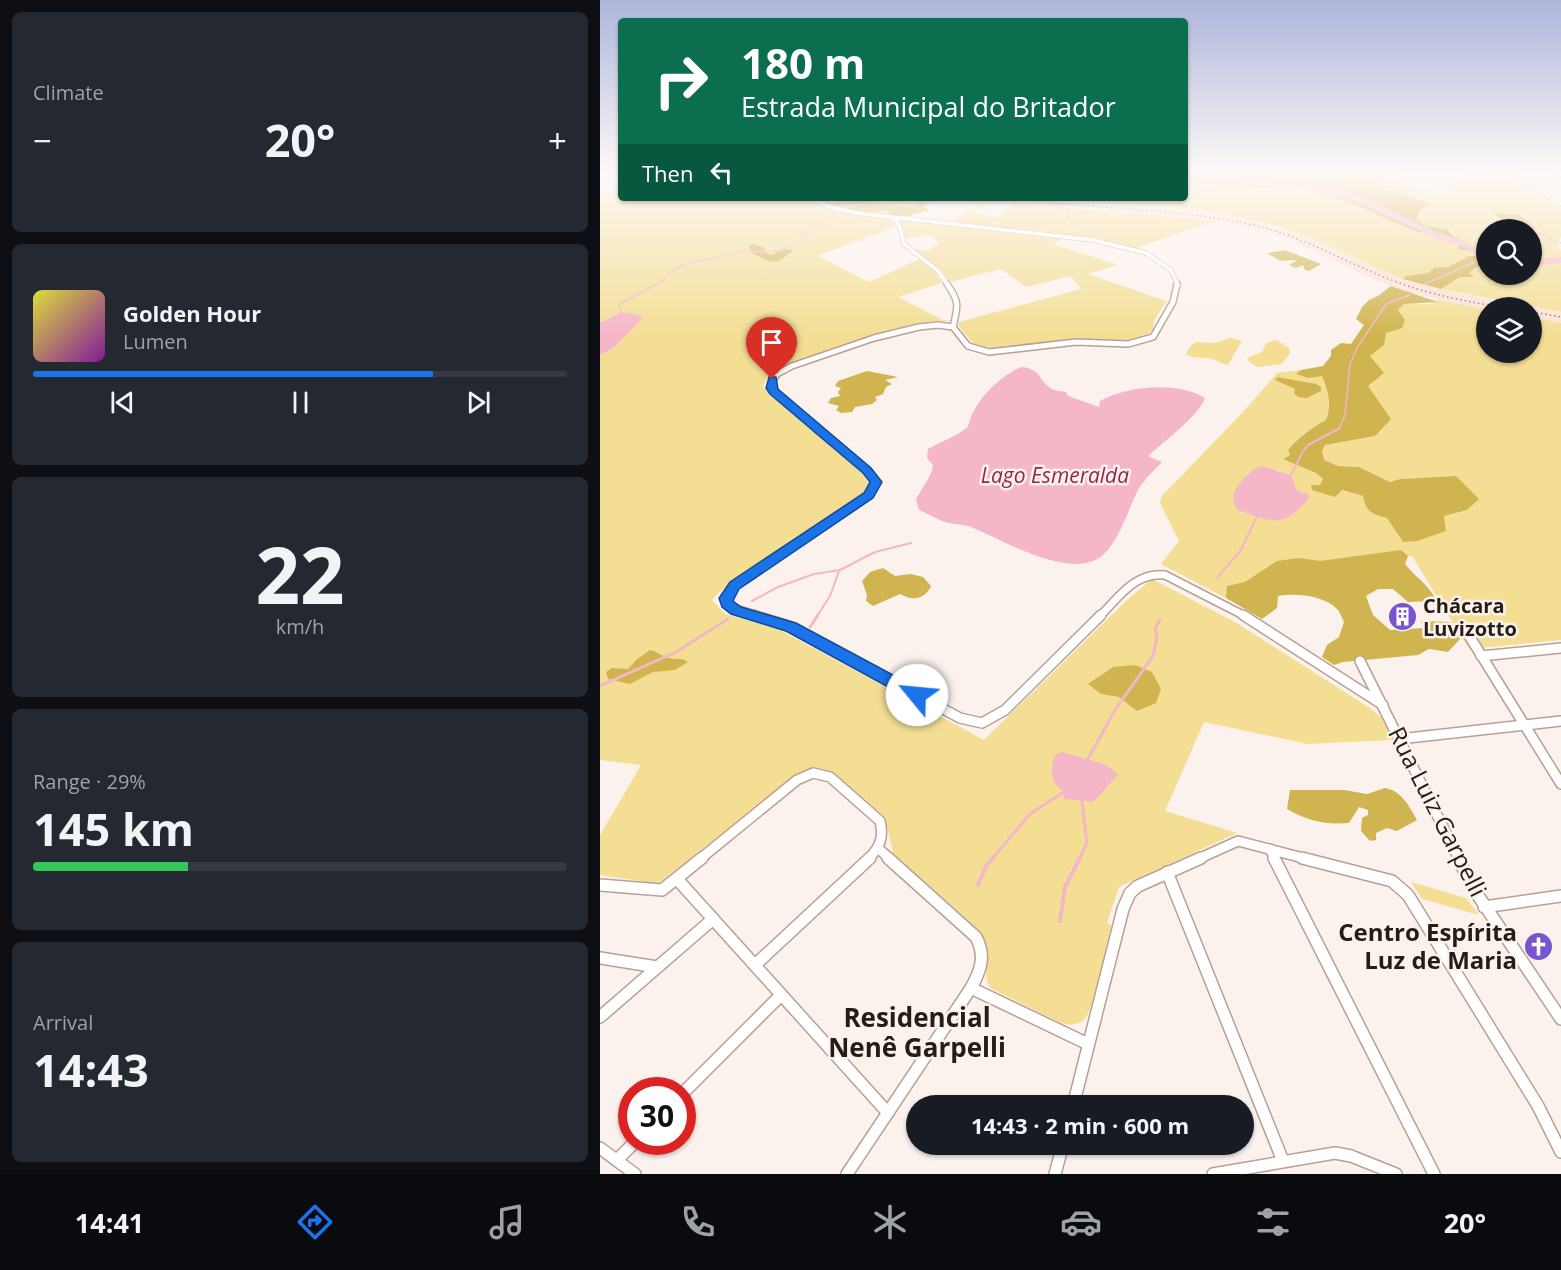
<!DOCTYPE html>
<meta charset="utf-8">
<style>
:root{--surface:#171b24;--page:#242831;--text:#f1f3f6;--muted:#9ea1a6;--line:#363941;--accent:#1a73e8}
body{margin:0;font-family:"Open Sans",sans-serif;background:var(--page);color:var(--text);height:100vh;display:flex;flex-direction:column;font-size:22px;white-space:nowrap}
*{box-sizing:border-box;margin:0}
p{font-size:20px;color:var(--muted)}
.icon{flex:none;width:33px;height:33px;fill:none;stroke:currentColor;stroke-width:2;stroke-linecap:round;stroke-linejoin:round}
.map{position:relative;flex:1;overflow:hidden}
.panel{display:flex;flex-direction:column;gap:12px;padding:12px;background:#0d0f14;width:600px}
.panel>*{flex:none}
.top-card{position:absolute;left:18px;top:18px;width:570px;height:183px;border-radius:6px;box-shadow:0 2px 4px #0004;background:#0b6e4f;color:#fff;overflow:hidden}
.fabs{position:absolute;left:876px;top:219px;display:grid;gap:12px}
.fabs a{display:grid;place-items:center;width:66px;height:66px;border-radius:50%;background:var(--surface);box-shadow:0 2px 4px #0004;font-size:30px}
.speed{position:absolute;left:18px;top:1077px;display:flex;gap:12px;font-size:30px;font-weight:700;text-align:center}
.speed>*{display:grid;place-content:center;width:78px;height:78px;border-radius:50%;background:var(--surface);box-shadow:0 2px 4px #0004;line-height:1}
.speed .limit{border:9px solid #d22;background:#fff;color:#111}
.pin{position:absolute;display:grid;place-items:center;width:51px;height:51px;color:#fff;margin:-62px -26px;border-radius:50% 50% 50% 0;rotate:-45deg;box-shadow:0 0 6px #0007}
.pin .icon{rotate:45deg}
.me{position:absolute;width:66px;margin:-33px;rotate:298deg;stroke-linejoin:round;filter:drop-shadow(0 0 4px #0008)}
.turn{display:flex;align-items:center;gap:21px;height:126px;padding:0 24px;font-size:27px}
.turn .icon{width:78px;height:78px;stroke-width:2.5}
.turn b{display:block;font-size:42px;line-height:51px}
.then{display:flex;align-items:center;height:57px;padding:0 24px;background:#0003;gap:12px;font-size:22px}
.big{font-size:45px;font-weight:700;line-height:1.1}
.panel .widget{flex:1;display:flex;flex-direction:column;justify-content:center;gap:9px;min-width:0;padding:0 21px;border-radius:9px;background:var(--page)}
.panel .dial{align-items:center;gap:0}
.dial b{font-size:78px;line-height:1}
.song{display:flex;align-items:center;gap:18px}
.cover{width:72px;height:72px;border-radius:9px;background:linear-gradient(135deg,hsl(60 70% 55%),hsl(290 70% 35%))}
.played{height:6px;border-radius:3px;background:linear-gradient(90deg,var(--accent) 75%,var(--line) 75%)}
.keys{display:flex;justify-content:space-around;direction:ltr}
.heat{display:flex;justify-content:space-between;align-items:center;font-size:33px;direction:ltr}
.charge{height:9px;border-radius:4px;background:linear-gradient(90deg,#34c759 29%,var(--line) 0)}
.trip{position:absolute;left:306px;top:1095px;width:348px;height:60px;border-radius:30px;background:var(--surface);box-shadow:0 2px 4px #0004;font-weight:700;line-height:60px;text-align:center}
.menu{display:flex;height:96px;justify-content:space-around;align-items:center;background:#090b0e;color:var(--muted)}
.menu .icon{width:42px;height:42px}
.menu .active{color:var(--accent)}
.menu b{font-size:27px;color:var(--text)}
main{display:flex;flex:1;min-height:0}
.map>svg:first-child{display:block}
.built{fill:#fde2d5}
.green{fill:#f3de94;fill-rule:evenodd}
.forest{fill:#d0b44f}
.water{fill:#f5b6c7}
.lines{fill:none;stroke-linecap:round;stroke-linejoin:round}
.stream-far3{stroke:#f5b6c7;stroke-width:1.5}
.stream-far2{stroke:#f5b6c7;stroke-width:2}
.stream-far1{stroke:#f5b6c7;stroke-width:3}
.stream{stroke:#f5b6c7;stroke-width:4}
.river{fill:#f5b6c7;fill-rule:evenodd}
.street-far4-casing{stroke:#b8a094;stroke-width:5}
.street-far3-casing{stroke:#b8a094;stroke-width:8}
.street-far2-casing{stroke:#b8a094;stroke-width:10}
.street-far1-casing{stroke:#b8a094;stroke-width:12}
.street-casing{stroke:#b8a094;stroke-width:14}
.primary-casing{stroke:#b8a094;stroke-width:3}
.street-far4{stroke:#fff;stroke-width:4}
.street-far3{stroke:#fff;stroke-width:5}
.street-far2{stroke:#fff;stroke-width:7}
.street-far1{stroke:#fff;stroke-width:9}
.street{stroke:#fff;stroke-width:11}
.primary{fill:#fff;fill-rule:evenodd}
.rail{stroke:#7e7470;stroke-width:1.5;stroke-dasharray:1.5 3;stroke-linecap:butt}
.route{fill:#1a73e8;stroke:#114b97;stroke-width:1.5}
.labels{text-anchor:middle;stroke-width:5;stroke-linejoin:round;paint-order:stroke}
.poi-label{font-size:20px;font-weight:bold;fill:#251c18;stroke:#fcf2ed;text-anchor:start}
.water-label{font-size:21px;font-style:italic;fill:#962351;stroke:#fcf2ed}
.near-street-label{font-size:24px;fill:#251c18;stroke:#fcf2ed}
.near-poi-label{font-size:24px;font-weight:bold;fill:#251c18;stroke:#fcf2ed;text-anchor:end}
.near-neighbourhood-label{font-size:26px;font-weight:bold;fill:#251c18;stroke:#fcf2ed}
</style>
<main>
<section class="panel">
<div class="widget"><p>Climate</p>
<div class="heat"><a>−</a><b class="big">20°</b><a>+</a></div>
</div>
<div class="widget">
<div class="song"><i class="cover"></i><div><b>Golden Hour</b><p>Lumen</p></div></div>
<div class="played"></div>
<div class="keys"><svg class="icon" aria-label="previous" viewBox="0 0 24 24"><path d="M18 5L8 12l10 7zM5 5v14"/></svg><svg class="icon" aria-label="pause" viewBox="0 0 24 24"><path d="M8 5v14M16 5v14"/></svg><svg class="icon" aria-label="next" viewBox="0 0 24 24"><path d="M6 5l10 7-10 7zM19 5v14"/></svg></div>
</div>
<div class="widget dial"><b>22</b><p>km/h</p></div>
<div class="widget"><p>Range · 29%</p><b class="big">145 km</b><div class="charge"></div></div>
<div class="widget"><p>Arrival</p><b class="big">14:43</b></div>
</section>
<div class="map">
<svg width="961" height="1174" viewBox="0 0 961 1174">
<rect width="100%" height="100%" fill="#fcf2ed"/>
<path class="built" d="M387 198H437L596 211 645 219 705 237 803 279 861 294 961 312V323L932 317V308H886V309L810 293 772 279 691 240 645 226 592 219 436 205Z"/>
<g class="green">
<path d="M776 174H809L790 179 836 194 844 193 866 174H915L936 191 961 204V237L957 244 961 251V312L841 289 875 268 886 263V274H932V231L935 229C924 217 910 208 894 215 904 219 909 226 921 229L886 230V256H869L848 267 834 268 828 273 806 276 803 279C760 262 719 239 675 226 599 204 516 205 437 198H585V191L600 183 670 188 682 191 681 188C734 190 759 208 805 227 822 234 841 238 859 244L858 249 871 251 848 230 826 226 816 219 820 210 830 204 827 202 773 187 782 181Z"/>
<path d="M21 191V198H207L236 211 289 219 296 226 218 256 269 282 319 259 335 272 342 283 298 297 343 320H352L307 326 190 364 168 375 163 387 262 473 270 485 264 494 119 592 112 600 125 614 178 629 384 740 526 601 552 579 635 622 770 708 782 718 793 740 707 744 604 722 565 811 637 833 519 887 507 923 511 925C507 943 495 1005 486 1017 480 1025 470 1026 461 1023L390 988C381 974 393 952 380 931L293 853 285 817 232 772 219 768 200 772 60 882 54 883 0 875V835L41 765 0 760V355L12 349 37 322 36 314 21 312 0 323V197Z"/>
<path d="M215 198H342L298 217 233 206Z"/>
<path d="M353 198H387L436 205 616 221 536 248 494 239 349 222 380 204ZM390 201 413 204V205L397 217 373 213Z"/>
<path d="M298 219 455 236 461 240 453 244 518 265 488 274 566 301 554 321 553 329 544 338 520 342 485 339 396 349 375 346 358 325 359 322 481 289 471 276 426 287 401 269 350 282 340 269 314 250H329L340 243 329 235 304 239V229Z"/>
<path d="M834 299 886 309V352H932V317L961 323V640L869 649 812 556 668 569 637 604 561 564 579 541 560 503 561 497 644 411 677 373 701 370 696 374 708 378 722 375C727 391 732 404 726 420 711 427 699 437 688 450L690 455 684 459 716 473 723 480 720 485 763 496C765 511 773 515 787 518L803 542 844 516 867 510 856 476 800 479 790 482 759 467 738 466 724 460 721 451 725 445 775 436 768 386 770 356 786 333 798 310 804 304H830L838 301ZM678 470 691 475 697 490 704 492 709 498C683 531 670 520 637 510L635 491 648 473Z"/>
<path d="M632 338 642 341 628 365C622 364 620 362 615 360 605 356 595 360 586 354 596 333 602 347 618 342 623 341 627 338 632 338Z"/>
<path d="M676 340 689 348 690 353 682 364 657 367 647 360 649 357 662 352 666 343Z"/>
<path d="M811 882 866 898 879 915 822 899Z"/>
</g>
<g class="forest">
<path d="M585 174H776L783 181 774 187 804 194 831 204 820 210 816 219 826 226 848 230 853 236 876 247 871 251 858 249V244C841 238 822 234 805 227 761 209 732 189 682 188L684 191 670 188 600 183 585 191Z"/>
<path d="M258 198H292L274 204 312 207 323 202 325 203 324 207 329 210 304 217 279 214H290L287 210 269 214 229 204Z"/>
<path d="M892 212 921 215 936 229 934 231C930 230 925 230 920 229 912 228 897 217 892 212Z"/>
<path d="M154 244 165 248 164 252 171 255C178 252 185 247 193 251 184 256 177 266 166 260 160 258 159 255 153 254L149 246Z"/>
<path d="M685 250 721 264 709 271 705 270 703 265 696 268 689 265 696 261 695 260 680 261 667 253Z"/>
<path d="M869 256H886V263L875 268 868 274 873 275 872 277H860L841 289 803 279 806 276 828 273 834 268 848 267Z"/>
<path d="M791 286 838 302 804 304 798 310 805 320 802 328 786 333 784 345 770 356 784 373 768 386 791 419 775 436 725 445 722 451 724 460 738 466 759 467 790 482 800 479 856 476 879 499 867 510 844 516 846 531 817 541 803 542 787 518C773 515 765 511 763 496L742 490 735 497 712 490 711 485H720L723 479 716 473 683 459 690 455 688 450C699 437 711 428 726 420 732 404 728 391 722 376L708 378 696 374 701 370 723 366 731 356V350L741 343 751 344 764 325 756 319 762 307 769 300 778 296Z"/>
<path d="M267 371 298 377 285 380 292 384 286 387 283 394 275 397 277 400 272 404 255 407 252 412 241 413 236 410 239 406 228 403 231 398 240 396 238 392 241 388 235 386 238 381Z"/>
<path d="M677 377 716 384 721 387V391L707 398 698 397 694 393 695 389 675 380Z"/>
<path d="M801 550 808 556 805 564C816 578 826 582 835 598L832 601 808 602 793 589H778L766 596 773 615 790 630 824 628 821 621 851 622 862 637 848 652 829 649 818 655 743 662 734 665 722 657 727 645 739 637 744 622C742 618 740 612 737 609 723 595 696 593 678 596L677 608 662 619 626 598 627 586 645 582 677 561 699 558 720 561Z"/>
<path d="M283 568 295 576 311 574 323 577 331 586C324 600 313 601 300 594L273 606 266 601 267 595 262 581 270 572Z"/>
<path d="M50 650C58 652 62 656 69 658 77 660 81 657 88 662L75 670 53 672 30 684 8 679 6 672 12 668 28 669 36 660Z"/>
<path d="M535 665 552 672 561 689 556 703 537 711 519 697 501 694 488 684 513 667Z"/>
<path d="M785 788C802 791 809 806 817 820L797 831 787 828 776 833V840L770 841 761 831 762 818 768 815V810L759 807 749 823C725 825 708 821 687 809L690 790H744L767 794Z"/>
</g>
<g class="water">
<path d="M21 312 36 314 43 318 12 349 0 355V323Z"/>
<path d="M421 367C441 368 440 383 452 389 456 391 462 391 466 392L468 396 499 407 500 401C527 386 577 381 605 398 599 416 563 442 548 456L562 462C555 470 543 480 538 490 528 510 522 533 507 551 477 586 404 540 371 527 364 524 356 525 349 523 339 521 329 514 319 510L316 500C321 488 332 477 333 465L327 458 328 449C342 441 355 437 368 427 373 402 398 377 421 367Z"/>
<path d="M662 466 691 475 697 490 708 494 709 498C682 531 672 521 637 510 635 505 633 501 633 496 635 486 652 467 662 466Z"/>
<path d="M462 752 504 764 517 773V776L493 802 464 799 462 790C450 781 449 769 456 754Z"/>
</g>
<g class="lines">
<g class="stream-far3">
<path d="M637 174 639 182"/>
<path d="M719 188 740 174"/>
<path d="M0 195 21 190"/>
<path d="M455 198V201"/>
<path d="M453 204 467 212 472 225"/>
<path d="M241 208 294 198"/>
<path d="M912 216 930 230"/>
<path d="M932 230 961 243"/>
<path d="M825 284 886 257"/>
<path d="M19 314 21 312 19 304 63 281 70 272 85 264 141 252 177 251 186 248 202 237 226 226 232 219 234 211"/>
<path d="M739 429 745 415 750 364 757 348 786 304 810 295"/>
</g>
<g class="stream-far2">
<path d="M691 475 702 453 708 445 740 428"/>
<path d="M617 578 641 550 657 516"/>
<path d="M152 601 178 587 214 574 240 570 275 552 311 543"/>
<path d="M217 616 230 596 239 571"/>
</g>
<g class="stream-far1">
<path d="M210 627 218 615"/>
<path d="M0 686 76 652 128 619"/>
<path d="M488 759 515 710 553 656 557 637 555 628 560 620"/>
<path d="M392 859 430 814 464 792"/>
<path d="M479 859 487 843 482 801"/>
</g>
<g class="stream">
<path d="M378 885 386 866 393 858"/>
<path d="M460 921 465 887 480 858"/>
</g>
<g class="river">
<path d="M614 177 731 188 762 197 839 233 869 243 886 254V259L863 247 833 237 756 201 727 192 614 181 585 186V182Z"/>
<path d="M961 257V263L932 266V260Z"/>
</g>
<defs>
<g id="street-far4">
<path d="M919 174 938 190 961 203"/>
<path d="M940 174 961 187"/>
<path d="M211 198 230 207 257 213 493 240 546 253 571 270 578 285"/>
<path d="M294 218 299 225 304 244 337 270 348 285"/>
</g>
<g id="street-far3">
<path d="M347 284C360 302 358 306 353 327"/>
<path d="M218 429 174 392 171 384 177 374 192 366 274 338 319 327 338 325 353 327 368 346 389 352 476 342 528 344 553 337 573 302 577 284"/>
</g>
<g id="street-far2">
<path d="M158 616 130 607 126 598 135 585 268 495 276 482 267 470 216 428"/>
<path d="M500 616C519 597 535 572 565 575L645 616"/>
</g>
<g id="street-far1">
<path d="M153 615 191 627 360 718 382 723 405 710 501 615"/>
<path d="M643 615 783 705"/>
<path d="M865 629 961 784"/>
<path d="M881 656 961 648"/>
<path d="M760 661 859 859"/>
<path d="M799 739 961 721"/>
<path d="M279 849 290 859"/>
<path d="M670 849 675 859"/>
<path d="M100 859 197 780 213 773 230 777 280 821C284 837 280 848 268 859"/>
<path d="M598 859 638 841 707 859"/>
</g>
<g id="street">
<path d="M674 858 834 1174"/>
<path d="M702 858 792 881 808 895 938 1106 961 1152"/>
<path d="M858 858 873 888 961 1019"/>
<path d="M567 872 683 1161"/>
<path d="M77 879 288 1113"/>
<path d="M0 885 62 890 102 858"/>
<path d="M884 907 961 896"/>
<path d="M0 958 57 967"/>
<path d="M155 965 270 858"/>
<path d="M371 988 488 1044"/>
<path d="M0 1017 113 919"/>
<path d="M82 1094 181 995"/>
<path d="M473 1106 523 909 530 893 538 886 601 858"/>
<path d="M0 1148 35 1174"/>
<path d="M17 1160 35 1142"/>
<path d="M247 1174 371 988C381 970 386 956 376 937L288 858"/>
<path d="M455 1174 463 1144"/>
<path d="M613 1174 735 1153 751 1156 796 1174"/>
</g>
<path id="primary" d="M954 174H961V177L955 175Z"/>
</defs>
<use href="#street-far4" class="street-far4-casing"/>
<use href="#street-far3" class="street-far3-casing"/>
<use href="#street-far2" class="street-far2-casing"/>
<use href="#street-far1" class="street-far1-casing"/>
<use href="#street" class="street-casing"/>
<use href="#primary" class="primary-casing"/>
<use href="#street-far4" class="street-far4"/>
<use href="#street-far3" class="street-far3"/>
<use href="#street-far2" class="street-far2"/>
<use href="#street-far1" class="street-far1"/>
<use href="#street" class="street"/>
<use href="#primary" class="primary"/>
<g class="rail">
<path d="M412 198C493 210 577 207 657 226 704 237 745 262 789 279 826 294 865 301 904 308"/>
<path d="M932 312 961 317"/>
</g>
</g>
<linearGradient id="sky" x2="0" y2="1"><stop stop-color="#adb5db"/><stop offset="0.51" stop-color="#fef9f7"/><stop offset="1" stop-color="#fef9f7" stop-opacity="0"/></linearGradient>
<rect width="961" height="338" fill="url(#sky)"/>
<path class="route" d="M169 377H176L178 389 271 468 282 482 273 498 139 589 133 601 141 607 196 623 323 691 325 695 323 700 317 701 312 700 186 631 131 614 122 607 119 598 130 582 264 493 270 482 263 473 170 394 166 388Z"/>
<defs>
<symbol id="building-disc" viewBox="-11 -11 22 22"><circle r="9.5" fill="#7755cf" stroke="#fcf2ed"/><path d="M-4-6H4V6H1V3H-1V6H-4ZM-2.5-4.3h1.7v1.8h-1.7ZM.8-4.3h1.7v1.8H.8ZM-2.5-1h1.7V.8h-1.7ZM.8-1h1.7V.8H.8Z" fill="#fff"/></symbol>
<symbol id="church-disc" viewBox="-11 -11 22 22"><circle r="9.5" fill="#7755cf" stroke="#fcf2ed"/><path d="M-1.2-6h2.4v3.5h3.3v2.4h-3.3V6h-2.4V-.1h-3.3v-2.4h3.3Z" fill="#fff"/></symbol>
</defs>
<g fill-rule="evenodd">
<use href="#building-disc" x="786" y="600" width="33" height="33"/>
<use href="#church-disc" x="922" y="930" width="33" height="33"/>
</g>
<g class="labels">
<g class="poi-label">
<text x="823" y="613">Chácara<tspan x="823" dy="23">Luvizotto</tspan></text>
</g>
<g class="water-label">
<text x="455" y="483">Lago Esmeralda</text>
</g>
<g class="near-street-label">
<text transform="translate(837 812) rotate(63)" y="8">Rua Luiz Garpelli</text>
</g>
<g class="near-poi-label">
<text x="917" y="941">Centro Espírita<tspan x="917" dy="28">Luz de Maria</tspan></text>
</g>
<g class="near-neighbourhood-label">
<text x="317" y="1027">Residencial<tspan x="317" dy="30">Nenê Garpelli</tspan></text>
</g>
</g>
</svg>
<div class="fabs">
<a><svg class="icon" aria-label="search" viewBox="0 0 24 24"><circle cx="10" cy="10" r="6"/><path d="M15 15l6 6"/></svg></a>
<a><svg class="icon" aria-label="layers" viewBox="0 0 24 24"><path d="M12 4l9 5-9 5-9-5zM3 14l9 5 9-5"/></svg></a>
</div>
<div class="speed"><div class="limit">30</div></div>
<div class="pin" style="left:172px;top:379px;background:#d93025"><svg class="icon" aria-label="arrive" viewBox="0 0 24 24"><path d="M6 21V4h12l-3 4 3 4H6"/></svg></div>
<svg class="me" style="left:317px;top:695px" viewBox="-20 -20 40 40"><circle r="19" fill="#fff"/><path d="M0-13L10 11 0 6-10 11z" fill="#1a73e8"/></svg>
<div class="trip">14:43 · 2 min · 600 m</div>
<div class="top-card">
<div class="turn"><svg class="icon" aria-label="right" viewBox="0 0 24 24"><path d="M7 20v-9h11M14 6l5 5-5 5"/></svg><div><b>180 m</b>Estrada Municipal do Britador</div></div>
<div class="then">Then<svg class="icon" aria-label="left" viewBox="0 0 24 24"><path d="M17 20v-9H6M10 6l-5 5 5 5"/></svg></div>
</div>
</div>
</main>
<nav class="menu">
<b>14:41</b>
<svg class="icon active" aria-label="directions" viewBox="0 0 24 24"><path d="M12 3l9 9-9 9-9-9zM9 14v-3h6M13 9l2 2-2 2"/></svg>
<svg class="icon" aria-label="music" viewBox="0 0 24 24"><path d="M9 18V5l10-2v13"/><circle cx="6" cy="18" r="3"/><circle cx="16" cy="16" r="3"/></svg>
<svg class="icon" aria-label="phone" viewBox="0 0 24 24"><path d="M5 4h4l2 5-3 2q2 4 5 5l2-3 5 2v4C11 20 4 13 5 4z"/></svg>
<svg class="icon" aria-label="climate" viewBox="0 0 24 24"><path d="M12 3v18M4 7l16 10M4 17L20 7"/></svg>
<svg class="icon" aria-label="car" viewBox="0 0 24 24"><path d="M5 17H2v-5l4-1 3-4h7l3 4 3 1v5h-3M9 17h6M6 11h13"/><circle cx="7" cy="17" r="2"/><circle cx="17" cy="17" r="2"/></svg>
<svg class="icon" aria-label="filters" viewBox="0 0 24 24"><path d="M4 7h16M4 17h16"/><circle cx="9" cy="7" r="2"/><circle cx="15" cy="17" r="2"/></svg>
<b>20°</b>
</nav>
